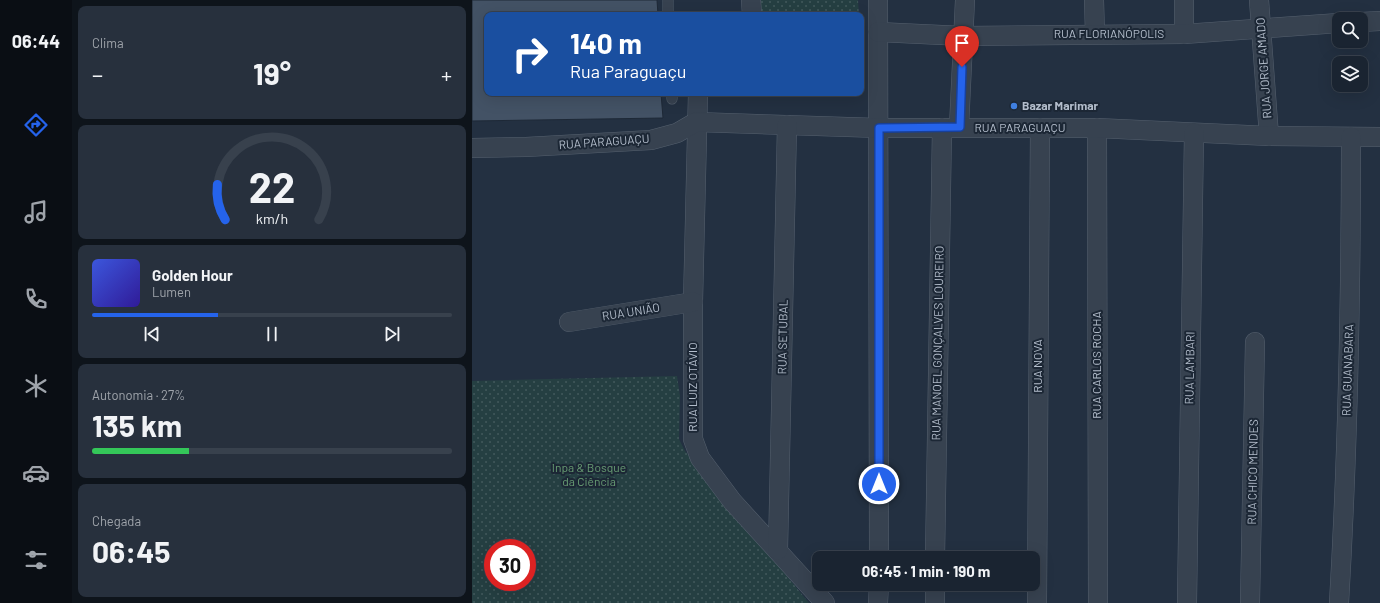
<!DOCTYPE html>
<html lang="pt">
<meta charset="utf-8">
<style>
:root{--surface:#1a2431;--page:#27303d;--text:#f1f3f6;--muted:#9fa4ab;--line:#38414d;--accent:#2563eb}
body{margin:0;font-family:Barlow,sans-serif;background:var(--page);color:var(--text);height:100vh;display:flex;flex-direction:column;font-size:15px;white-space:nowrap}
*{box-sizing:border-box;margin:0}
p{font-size:13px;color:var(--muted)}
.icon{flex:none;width:22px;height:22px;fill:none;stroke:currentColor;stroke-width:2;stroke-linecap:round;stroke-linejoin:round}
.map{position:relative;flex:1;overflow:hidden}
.drawer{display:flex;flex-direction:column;gap:6px;padding:6px;background:#0e141b;width:400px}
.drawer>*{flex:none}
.guide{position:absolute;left:12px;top:12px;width:380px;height:84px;border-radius:8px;box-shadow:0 4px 16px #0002,0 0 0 1px var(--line);background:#1a4fa0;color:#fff;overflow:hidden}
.tools{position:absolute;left:860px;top:12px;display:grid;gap:8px}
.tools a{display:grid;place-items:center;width:36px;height:36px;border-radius:8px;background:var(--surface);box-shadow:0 4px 16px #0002,0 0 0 1px var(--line);font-size:20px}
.speed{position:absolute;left:12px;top:539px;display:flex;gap:8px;font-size:20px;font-weight:700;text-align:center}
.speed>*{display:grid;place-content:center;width:52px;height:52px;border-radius:50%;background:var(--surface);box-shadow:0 4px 16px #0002,0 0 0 1px var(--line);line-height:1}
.speed .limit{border:6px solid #d22;background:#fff;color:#111}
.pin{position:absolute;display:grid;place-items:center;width:34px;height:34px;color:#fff;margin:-41px -17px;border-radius:50% 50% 50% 0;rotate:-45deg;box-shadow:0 0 4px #0007}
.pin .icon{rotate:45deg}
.me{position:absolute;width:44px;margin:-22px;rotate:0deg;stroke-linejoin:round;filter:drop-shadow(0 0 3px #0008)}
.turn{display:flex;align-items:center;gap:14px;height:84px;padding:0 20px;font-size:18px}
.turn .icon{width:52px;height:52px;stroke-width:2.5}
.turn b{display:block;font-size:28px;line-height:34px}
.big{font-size:30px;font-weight:700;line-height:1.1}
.drawer .widget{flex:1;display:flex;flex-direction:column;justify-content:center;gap:6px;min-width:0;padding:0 14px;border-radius:8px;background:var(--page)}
.drawer .dial{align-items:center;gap:0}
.dial svg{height:104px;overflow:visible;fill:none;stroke:var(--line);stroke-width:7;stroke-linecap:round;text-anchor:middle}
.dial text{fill:var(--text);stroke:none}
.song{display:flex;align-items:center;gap:12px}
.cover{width:48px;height:48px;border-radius:6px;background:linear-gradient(135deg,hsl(230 70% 55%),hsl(250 70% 35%))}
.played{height:4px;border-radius:2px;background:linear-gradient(90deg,var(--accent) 35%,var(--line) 35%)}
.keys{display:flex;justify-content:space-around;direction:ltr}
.heat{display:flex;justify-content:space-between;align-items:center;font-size:22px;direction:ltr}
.charge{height:6px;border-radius:3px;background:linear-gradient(90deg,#34c759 27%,var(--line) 0)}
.trip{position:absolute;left:340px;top:551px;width:228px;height:40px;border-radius:8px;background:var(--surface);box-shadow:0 4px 16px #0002,0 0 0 1px var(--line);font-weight:700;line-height:40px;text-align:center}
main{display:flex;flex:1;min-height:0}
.tab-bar{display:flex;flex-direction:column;width:72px;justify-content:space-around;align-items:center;background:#0a0e14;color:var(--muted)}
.tab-bar .icon{width:28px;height:28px}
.tab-bar .active{color:var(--accent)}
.tab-bar b{font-size:18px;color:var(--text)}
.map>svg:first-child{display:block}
.green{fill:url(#green-dots);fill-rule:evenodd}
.building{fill:#435265;stroke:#1e2937}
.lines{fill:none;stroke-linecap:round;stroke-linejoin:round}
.lane-casing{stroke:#55606e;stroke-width:11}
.street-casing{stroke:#55606e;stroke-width:20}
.lane{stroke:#374250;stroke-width:10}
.street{stroke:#374250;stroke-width:19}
.route-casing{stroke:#184099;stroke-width:10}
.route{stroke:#2563eb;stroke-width:7}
.shop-dot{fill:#3f7fe0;stroke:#1c2735;stroke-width:1.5}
.labels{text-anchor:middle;stroke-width:4;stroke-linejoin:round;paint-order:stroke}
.street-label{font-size:12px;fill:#b3bdcb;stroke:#1c2735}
.poi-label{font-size:12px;font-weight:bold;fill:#b3bdcb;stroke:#1c2735;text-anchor:start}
.park-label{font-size:12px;fill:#699e74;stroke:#1c2735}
</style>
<main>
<nav class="tab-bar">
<b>06:44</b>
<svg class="icon active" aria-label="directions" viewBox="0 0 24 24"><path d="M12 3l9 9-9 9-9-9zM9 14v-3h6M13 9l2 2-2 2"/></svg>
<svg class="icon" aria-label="music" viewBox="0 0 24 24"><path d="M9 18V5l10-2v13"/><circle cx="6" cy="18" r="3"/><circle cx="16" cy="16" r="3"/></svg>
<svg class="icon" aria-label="phone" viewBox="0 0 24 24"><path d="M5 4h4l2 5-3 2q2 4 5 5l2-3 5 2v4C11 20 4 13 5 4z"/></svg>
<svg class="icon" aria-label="climate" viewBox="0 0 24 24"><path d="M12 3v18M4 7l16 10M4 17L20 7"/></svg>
<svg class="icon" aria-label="car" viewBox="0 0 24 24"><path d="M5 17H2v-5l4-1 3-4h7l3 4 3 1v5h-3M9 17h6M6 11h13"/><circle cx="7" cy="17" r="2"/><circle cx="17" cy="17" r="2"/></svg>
<svg class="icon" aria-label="filters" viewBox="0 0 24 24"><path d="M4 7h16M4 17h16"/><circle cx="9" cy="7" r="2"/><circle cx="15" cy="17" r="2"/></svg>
</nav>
<section class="drawer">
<div class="widget"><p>Clima</p>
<div class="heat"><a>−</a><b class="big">19°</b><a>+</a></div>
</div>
<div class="widget dial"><svg viewBox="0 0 100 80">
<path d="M14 69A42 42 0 1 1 86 69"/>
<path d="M14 69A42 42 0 0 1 8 42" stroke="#2563eb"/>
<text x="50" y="56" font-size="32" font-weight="700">22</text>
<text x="50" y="72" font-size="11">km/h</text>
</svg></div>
<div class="widget">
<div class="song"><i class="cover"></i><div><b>Golden Hour</b><p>Lumen</p></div></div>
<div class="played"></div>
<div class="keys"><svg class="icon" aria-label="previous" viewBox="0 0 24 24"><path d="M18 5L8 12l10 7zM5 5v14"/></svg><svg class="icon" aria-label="pause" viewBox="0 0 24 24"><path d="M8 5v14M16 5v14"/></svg><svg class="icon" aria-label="next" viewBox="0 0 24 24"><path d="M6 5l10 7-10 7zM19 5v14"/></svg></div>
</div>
<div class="widget"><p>Autonomia · 27%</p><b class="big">135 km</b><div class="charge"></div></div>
<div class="widget"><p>Chegada</p><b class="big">06:45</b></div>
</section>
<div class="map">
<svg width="908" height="603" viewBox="0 0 908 603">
<defs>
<pattern id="green-dots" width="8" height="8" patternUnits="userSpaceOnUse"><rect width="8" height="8" fill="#253f42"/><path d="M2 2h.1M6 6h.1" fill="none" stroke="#42595c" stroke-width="1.8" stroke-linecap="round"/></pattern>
</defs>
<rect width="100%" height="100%" fill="#233041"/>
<g class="green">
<path d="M287 0H386L387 15H288Z"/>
<path d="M205 376 208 396 207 439 213 451 337 603H0V381ZM21 548H55V582H21Z"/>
</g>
<path class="building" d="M0 0H185L186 15H15V93H189L191 118 0 121Z"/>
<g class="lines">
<defs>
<g id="lane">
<path d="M196 0V15"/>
<path d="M200 93V99"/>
</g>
<g id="street">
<path d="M279 0 280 15"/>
<path d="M406 0 407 558"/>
<path d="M622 0 623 34"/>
<path d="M712 0V34"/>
<path d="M787 0 797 136"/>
<path d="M889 22 908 21"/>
<path d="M406 32 491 36 712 34 867 23"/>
<path d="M226 93 221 302V439L228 458 260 501 353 603"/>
<path d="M487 127 493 0"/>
<path d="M625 128 626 603"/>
<path d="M0 148 54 147 179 140 205 133 224 122 407 128H625L797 136 908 137"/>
<path d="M97 322 221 302"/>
<path d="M306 550 315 125"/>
<path d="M463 558 470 128"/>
<path d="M406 603 407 584"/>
<path d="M463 603V584"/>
<path d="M565 603 568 128"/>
<path d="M715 603 722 133"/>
<path d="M778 603 783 342"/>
<path d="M867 603C876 448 879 292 879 137"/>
</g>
</defs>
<use href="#lane" class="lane-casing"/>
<use href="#street" class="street-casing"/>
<use href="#lane" class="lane"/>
<use href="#street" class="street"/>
</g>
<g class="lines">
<defs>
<path id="route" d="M407 484V128L488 127 490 67"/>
</defs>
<use href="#route" class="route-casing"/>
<use href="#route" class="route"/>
</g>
<circle class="shop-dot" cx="542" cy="106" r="4"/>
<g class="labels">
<g class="street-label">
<text x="637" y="38">RUA FLORIANÓPOLIS</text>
<text transform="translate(792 68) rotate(-94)" y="4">RUA JORGE AMADO</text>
<text x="548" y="132">RUA PARAGUAÇU</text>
<text transform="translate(132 142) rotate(-4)" y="4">RUA PARAGUAÇU</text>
<text transform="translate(159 312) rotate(-9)" y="4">RUA UNIÃO</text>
<text transform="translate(311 337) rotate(-89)" y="4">RUA SETUBAL</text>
<text transform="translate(466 343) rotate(-89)" y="4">RUA MANOEL GONÇALVES LOUREIRO</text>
<text transform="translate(625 365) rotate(-90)" y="4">RUA CARLOS ROCHA</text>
<text transform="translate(566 366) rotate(-90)" y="4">RUA NOVA</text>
<text transform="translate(718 368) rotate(-89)" y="4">RUA LAMBARI</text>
<text transform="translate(876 370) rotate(-88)" y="4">RUA GUANABARA</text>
<text transform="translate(221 387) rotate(-90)" y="4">RUA LUIZ OTÁVIO</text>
<text transform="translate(781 472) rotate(-89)" y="4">RUA CHICO MENDES</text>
</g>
<g class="poi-label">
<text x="550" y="110">Bazar Marimar</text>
</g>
<g class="park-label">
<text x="117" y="472">Inpa &amp; Bosque<tspan x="117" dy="14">da Ciência</tspan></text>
</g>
</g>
</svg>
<div class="tools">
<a><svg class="icon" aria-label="search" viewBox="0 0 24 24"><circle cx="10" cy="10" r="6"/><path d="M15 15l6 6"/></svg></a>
<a><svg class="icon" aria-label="layers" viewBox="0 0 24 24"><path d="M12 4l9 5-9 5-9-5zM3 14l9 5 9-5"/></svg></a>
</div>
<div class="speed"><div class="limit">30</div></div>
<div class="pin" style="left:490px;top:67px;background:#d93025"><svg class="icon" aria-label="arrive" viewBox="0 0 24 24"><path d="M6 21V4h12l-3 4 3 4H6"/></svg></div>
<svg class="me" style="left:407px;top:484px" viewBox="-20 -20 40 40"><circle r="17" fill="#2563eb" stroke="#fff" stroke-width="3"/><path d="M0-11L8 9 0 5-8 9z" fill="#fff"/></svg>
<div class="trip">06:45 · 1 min · 190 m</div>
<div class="guide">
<div class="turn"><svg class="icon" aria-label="right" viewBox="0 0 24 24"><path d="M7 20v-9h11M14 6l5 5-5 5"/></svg><div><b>140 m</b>Rua Paraguaçu</div></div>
</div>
</div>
</main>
